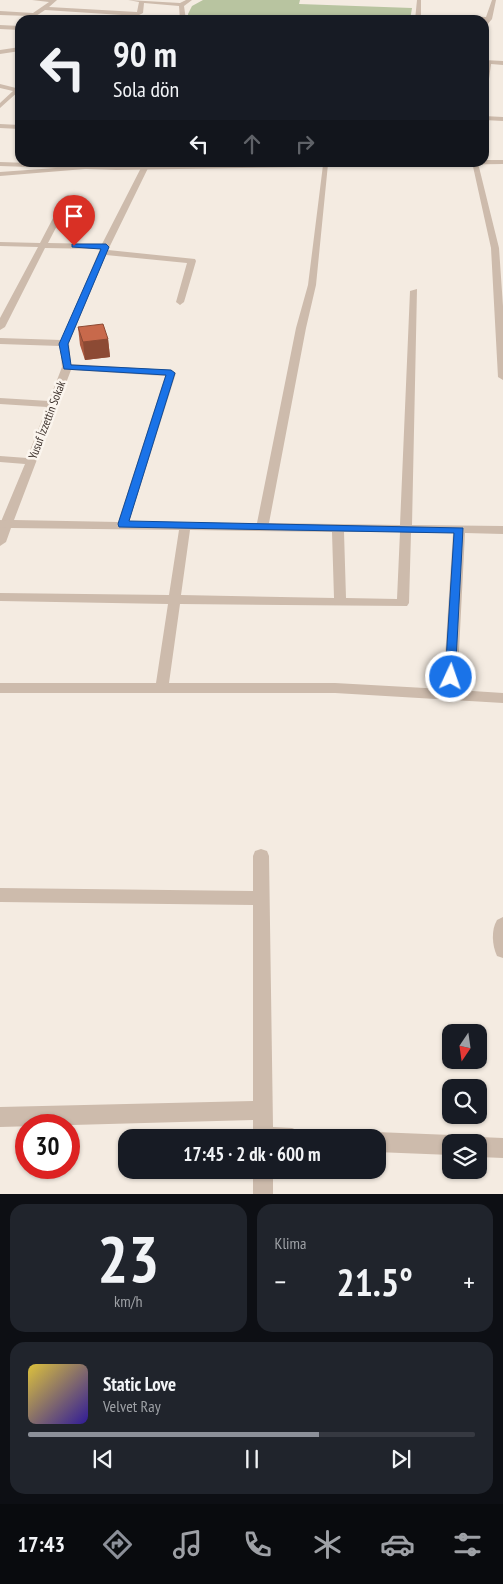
<!DOCTYPE html>
<html lang="tr">
<meta charset="utf-8">
<style>
:root{--surface:#171b24;--page:#20242c;--text:#f1f3f6;--muted:#9ea1a6;--line:#363941;--accent:#8c9099}
body{margin:0;font-family:"PT Sans Narrow",sans-serif;background:var(--page);color:var(--text);height:100vh;display:flex;flex-direction:column;font-size:19px;white-space:nowrap}
*{box-sizing:border-box;margin:0}
p{font-size:16px;color:var(--muted)}
.icon{flex:none;width:28px;height:28px;fill:none;stroke:currentColor;stroke-width:2;stroke-linecap:round;stroke-linejoin:round}
.map{position:relative;height:1194px;overflow:hidden}
.drawer{display:flex;flex-direction:column;gap:10px;padding:10px;background:#0d0f14;flex:1}
.drawer>*{flex:none}
.guide{position:absolute;left:15px;top:15px;width:474px;height:152px;border-radius:15px;box-shadow:0 1px 4px #0004;background:#171b24;color:var(--text);overflow:hidden}
.needle{width:32px;rotate:193deg}
.controls{position:absolute;left:442px;top:1024px;display:grid;gap:10px}
.controls a{display:grid;place-items:center;width:45px;height:45px;border-radius:10px;background:var(--surface);box-shadow:0 1px 4px #0004;font-size:25px}
.speed{position:absolute;left:15px;top:1114px;display:flex;gap:10px;font-size:25px;font-weight:700;text-align:center}
.speed>*{display:grid;place-content:center;width:65px;height:65px;border-radius:50%;background:var(--surface);box-shadow:0 1px 4px #0004;line-height:1}
.speed .limit{border:8px solid #d22;background:#fff;color:#111}
.pin{position:absolute;display:grid;place-items:center;width:42px;height:42px;color:#fff;margin:-51px -21px;border-radius:50% 50% 50% 0;rotate:-45deg;box-shadow:0 0 5px #0007}
.pin .icon{rotate:45deg}
.me{position:absolute;width:55px;margin:-28px;rotate:3deg;stroke-linejoin:round;filter:drop-shadow(0 0 4px #0008)}
.turn{display:flex;align-items:center;gap:18px;height:105px;padding:0 15px;font-size:22px}
.turn .icon{width:65px;height:65px;stroke-width:2.5}
.turn b{display:block;font-size:35px;line-height:42px}
.lanes{display:flex;align-items:center;height:48px;padding:0 15px;background:#0003;justify-content:center;gap:25px;direction:ltr}
.lanes .off{opacity:.35}
.big{font-size:38px;font-weight:700;line-height:1.1}
.drawer .widget{flex:1;display:flex;flex-direction:column;justify-content:center;gap:8px;min-width:0;padding:0 18px;border-radius:15px;background:var(--page)}
.drawer .dial{align-items:center;gap:0}
.dial b{font-size:65px;line-height:1}
.song{display:flex;align-items:center;gap:15px}
.cover{width:60px;height:60px;border-radius:8px;background:linear-gradient(135deg,hsl(50 70% 55%),hsl(250 70% 35%))}
.played{height:5px;border-radius:2px;background:linear-gradient(90deg,var(--accent) 65%,var(--line) 65%)}
.keys{display:flex;justify-content:space-around;direction:ltr}
.heat{display:flex;justify-content:space-between;align-items:center;font-size:28px;direction:ltr}
.drawer .tiles{flex:1;display:grid;gap:10px;grid-template-columns:1fr 1fr}
.widget:last-child{grid-column:span 2}
.trip{position:absolute;left:118px;top:1129px;width:268px;height:50px;border-radius:15px;background:var(--surface);box-shadow:0 1px 4px #0004;font-weight:700;line-height:50px;text-align:center}
.menu{display:flex;height:80px;justify-content:space-around;align-items:center;background:#090b0e;color:var(--muted)}
.menu .icon{width:35px;height:35px}
.menu .current{color:var(--accent)}
.menu b{font-size:22px;color:var(--text)}
.map>svg:first-child{display:block}
.green{fill:#b8c4a0}
.lines{fill:none;stroke-linecap:round;stroke-linejoin:round}
.minor{fill:#cdbbac;fill-rule:evenodd}
.tertiary{fill:#cdbbac;fill-rule:evenodd}
.wall{fill:#ac5a40}
.shaded-wall{fill:#8c4a34}
.building{fill:#c8694b;stroke:#8c4a34}
.route{fill:#1a73e8;stroke:#114b97}
.labels{text-anchor:middle;stroke-width:5;stroke-linejoin:round;paint-order:stroke}
.far-street-label{font-size:12px;fill:#3b302b;stroke:#fbf5ee}
</style>
<div class="map">
<svg width="503" height="1194" viewBox="0 0 503 1194">
<rect width="100%" height="100%" fill="#f4ebe1"/>
<path class="green" d="M203 0H300L299 4 412 8 410 20H189L188 14 192 6Z"/>
<g class="lines">
<g class="minor">
<path d="M32 0H57L49 7 137 12 139 2 128 0 180 3 186 0H192L184 6 186 20H180L179 6 144 3 143 13 137 16 45 10 30 20H24L29 16 0 15V11L33 13 49 2Z"/>
<path d="M417 0H421V15L486 17 492 0H496L492 19 486 26 484 24V20L421 18V20H415Z"/>
<path d="M0 25 20 26V30L0 29Z"/>
<path d="M20 47V51L0 54V50Z"/>
<path d="M484 60 503 61V65L491 64 487 94 484 96V78L487 64H484Z"/>
<path d="M0 84 16 88 20 85V90L0 108V103L13 91 0 88Z"/>
<path d="M484 116 503 117V121L484 120Z"/>
<path d="M0 124 20 125V129L0 128Z"/>
<path d="M144 162H151L108 250 195 259 196 261 184 302 180 305 176 302 187 263 106 255 69 343 71 364 171 370 176 373 129 522 257 523 296 328 308 285 323 165 328 164 316 285 306 328 269 523 400 525 410 291 417 289 412 525 503 526V534L465 533 457 690 503 693V703L335 693H0V683H156L168 604 0 601V593L169 595 179 530 11 528 6 542 0 546V524L25 464 0 462V456L27 458 47 407 0 404V398L49 401 62 367 60 346 0 344V338L61 340 100 249 45 248 5 327 0 330V318L38 247 0 246V242L40 243 64 197 68 195 72 197 48 243 102 244ZM71 370 165 376 118 522 14 520ZM190 530 332 532 334 598 181 595ZM344 532H400L397 599 346 598ZM411 533H453L443 689 335 683H169L180 604 407 606 409 603Z"/>
<path d="M472 162 478 163 499 248 503 306V380L498 377 491 248Z"/>
<path d="M83 166 87 168 85 169 0 176V172Z"/>
<path d="M261 849 267 851 269 856 273 1127 292 1128 299 1131 302 1138H253V1120L0 1127V1107L253 1101V905L0 902V888L253 891V856L255 851Z"/>
<path d="M503 917V958L497 956C492 945 491 930 497 920Z"/>
<path d="M376 1132 451 1135 458 1138 460 1142H451V1155L376 1152V1138H368Z"/>
<path d="M479 1137 503 1138V1158L479 1157V1142H471Z"/>
<rect x="253" y="1170" width="20" height="24"/>
</g>
<g class="tertiary">
<path d="M484 160H503V164L116 170 0 166V162L116 166 484 162Z"/>
<path d="M0 520 10 521 12 524 10 527 0 528Z"/>
</g>
</g>
<path class="wall" d="M78 327 108 339 110 357 85 360 80 345Z"/>
<path class="shaded-wall" d="M108 339 110 357 85 360 83 342Z"/>
<path class="building" d="M103 324 108 339 83 342 78 327Z"/>
<path class="route" d="M74 244H106L109 247 68 344 71 365 171 370 175 373 129 521 463 528 455 680H447L445 677 454 533 119 527 118 524 166 375 64 369 59 344 101 249 72 247V244Z"/>
<g class="labels">
<g class="far-street-label">
<text transform="translate(47 420) rotate(-69)" y="4">Yusuf İzzettin Sokak</text>
</g>
</g>
</svg>
<div class="controls">
<a><svg class="needle" viewBox="-14 -14 28 28"><path d="M0-13l5 13h-10z" fill="#e53935"/><path d="M0 13l5-13h-10z" fill="#9ea1a6"/></svg></a>
<a><svg class="icon" aria-label="search" viewBox="0 0 24 24"><circle cx="10" cy="10" r="6"/><path d="M15 15l6 6"/></svg></a>
<a><svg class="icon" aria-label="layers" viewBox="0 0 24 24"><path d="M12 4l9 5-9 5-9-5zM3 14l9 5 9-5"/></svg></a>
</div>
<div class="speed"><div class="limit">30</div></div>
<div class="pin" style="left:74px;top:246px;background:#d93025"><svg class="icon" aria-label="arrive" viewBox="0 0 24 24"><path d="M6 21V4h12l-3 4 3 4H6"/></svg></div>
<svg class="me" style="left:451px;top:677px" viewBox="-20 -20 40 40"><circle r="17" fill="#1a73e8" stroke="#fff" stroke-width="3"/><path d="M0-11L8 9 0 5-8 9z" fill="#fff"/></svg>
<div class="trip">17:45 · 2 dk · 600 m</div>
<div class="guide">
<div class="turn"><svg class="icon" aria-label="left" viewBox="0 0 24 24"><path d="M17 20v-9H6M10 6l-5 5 5 5"/></svg><div><b>90 m</b>Sola dön</div></div>
<div class="lanes"><svg class="icon" aria-label="left" viewBox="0 0 24 24"><path d="M17 20v-9H6M10 6l-5 5 5 5"/></svg><svg class="icon off" aria-label="ahead" viewBox="0 0 24 24"><path d="M12 20V5M6 11l6-6 6 6"/></svg><svg class="icon off" aria-label="right" viewBox="0 0 24 24"><path d="M7 20v-9h11M14 6l5 5-5 5"/></svg></div>
</div>
</div>
<section class="drawer">
<div class="tiles">
<div class="widget dial"><b>23</b><p>km/h</p></div>
<div class="widget"><p>Klima</p>
<div class="heat"><a>−</a><b class="big">21.5°</b><a>+</a></div>
</div>
<div class="widget">
<div class="song"><i class="cover"></i><div><b>Static Love</b><p>Velvet Ray</p></div></div>
<div class="played"></div>
<div class="keys"><svg class="icon" aria-label="previous" viewBox="0 0 24 24"><path d="M18 5L8 12l10 7zM5 5v14"/></svg><svg class="icon" aria-label="pause" viewBox="0 0 24 24"><path d="M8 5v14M16 5v14"/></svg><svg class="icon" aria-label="next" viewBox="0 0 24 24"><path d="M6 5l10 7-10 7zM19 5v14"/></svg></div>
</div>
</div>
</section>
<nav class="menu">
<b>17:43</b>
<svg class="icon current" aria-label="directions" viewBox="0 0 24 24"><path d="M12 3l9 9-9 9-9-9zM9 14v-3h6M13 9l2 2-2 2"/></svg>
<svg class="icon" aria-label="music" viewBox="0 0 24 24"><path d="M9 18V5l10-2v13"/><circle cx="6" cy="18" r="3"/><circle cx="16" cy="16" r="3"/></svg>
<svg class="icon" aria-label="phone" viewBox="0 0 24 24"><path d="M5 4h4l2 5-3 2q2 4 5 5l2-3 5 2v4C11 20 4 13 5 4z"/></svg>
<svg class="icon" aria-label="climate" viewBox="0 0 24 24"><path d="M12 3v18M4 7l16 10M4 17L20 7"/></svg>
<svg class="icon" aria-label="car" viewBox="0 0 24 24"><path d="M5 17H2v-5l4-1 3-4h7l3 4 3 1v5h-3M9 17h6M6 11h13"/><circle cx="7" cy="17" r="2"/><circle cx="17" cy="17" r="2"/></svg>
<svg class="icon" aria-label="filters" viewBox="0 0 24 24"><path d="M4 7h16M4 17h16"/><circle cx="9" cy="7" r="2"/><circle cx="15" cy="17" r="2"/></svg>
</nav>
